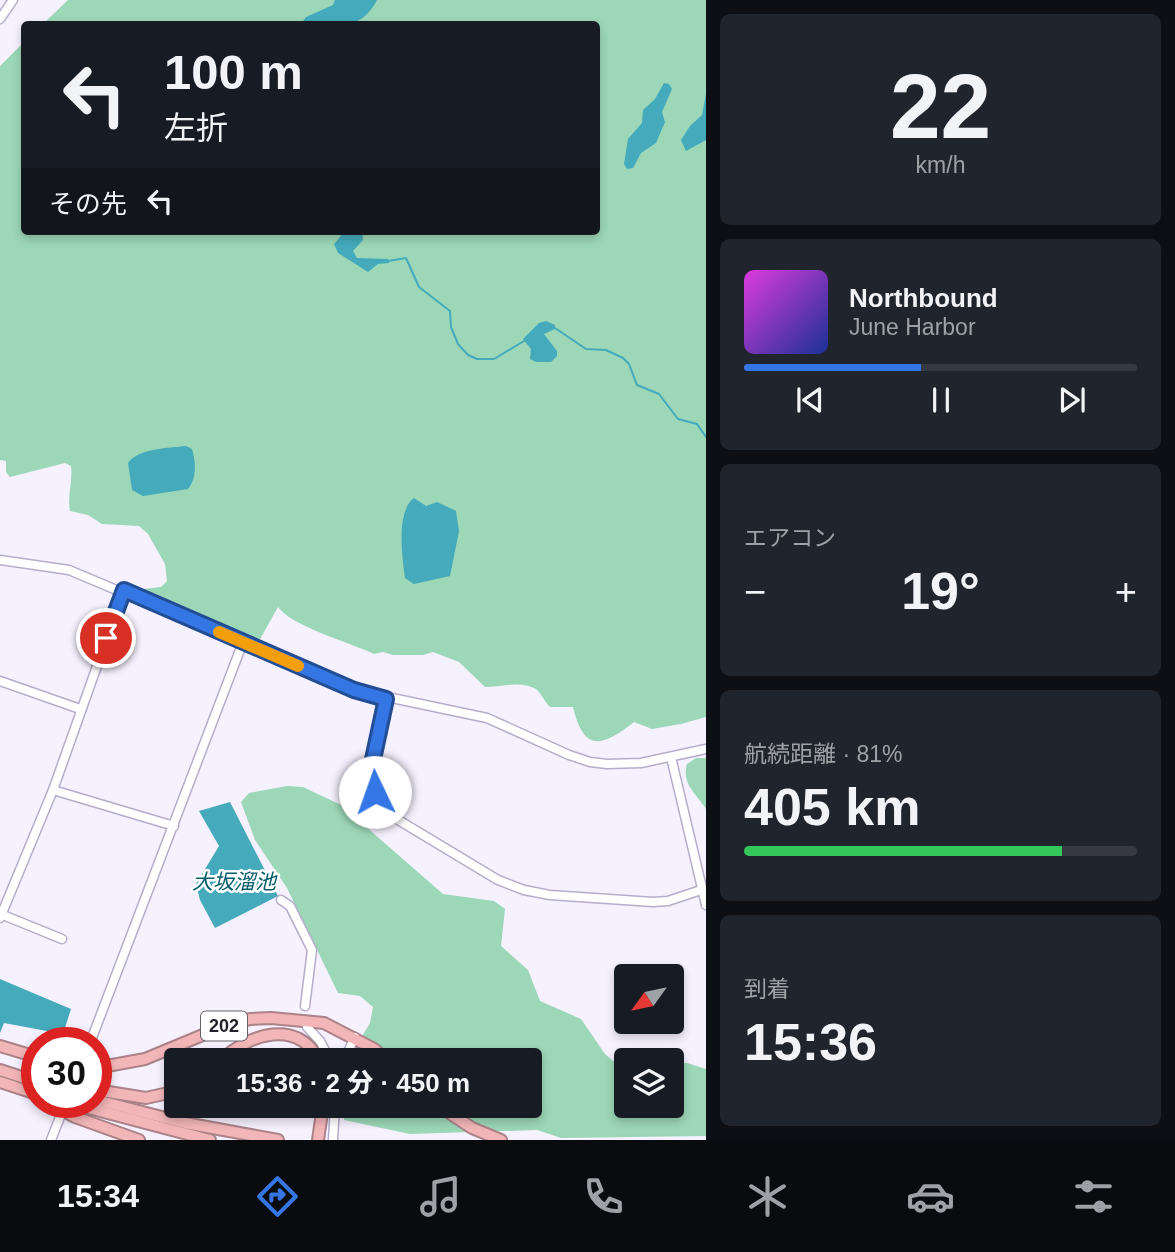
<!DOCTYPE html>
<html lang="ja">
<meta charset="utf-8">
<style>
:root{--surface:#171b24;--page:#20242c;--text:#f1f3f6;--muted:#9ea1a6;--line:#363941;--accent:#3476e4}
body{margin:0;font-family:Arial,"Noto Sans JP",sans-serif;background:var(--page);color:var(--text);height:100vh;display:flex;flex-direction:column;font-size:26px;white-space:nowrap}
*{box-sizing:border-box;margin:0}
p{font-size:23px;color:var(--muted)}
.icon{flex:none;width:38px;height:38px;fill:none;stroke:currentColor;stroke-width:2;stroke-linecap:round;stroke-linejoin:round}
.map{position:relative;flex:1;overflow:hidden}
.sheet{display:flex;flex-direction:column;gap:14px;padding:14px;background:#0d0f14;width:469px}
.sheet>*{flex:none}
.hud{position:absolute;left:21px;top:21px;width:579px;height:214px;border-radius:7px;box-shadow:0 4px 10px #0003;background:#171b24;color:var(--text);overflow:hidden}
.needle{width:46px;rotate:237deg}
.fabs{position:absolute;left:614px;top:964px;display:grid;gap:14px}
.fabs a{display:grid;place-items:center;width:70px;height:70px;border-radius:7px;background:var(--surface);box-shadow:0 4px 10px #0003;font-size:35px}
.speed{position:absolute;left:21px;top:1027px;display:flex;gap:14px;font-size:35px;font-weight:700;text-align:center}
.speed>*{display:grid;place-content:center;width:91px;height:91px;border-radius:50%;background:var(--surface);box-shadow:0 4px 10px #0003;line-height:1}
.speed .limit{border:10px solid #d22;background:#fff;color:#111}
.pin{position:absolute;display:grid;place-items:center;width:60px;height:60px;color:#fff;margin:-30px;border:4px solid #fff;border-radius:50%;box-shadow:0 2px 7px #0007}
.me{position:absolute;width:77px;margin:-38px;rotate:357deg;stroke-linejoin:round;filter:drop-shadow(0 0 5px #0008)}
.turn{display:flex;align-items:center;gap:24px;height:147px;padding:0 28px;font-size:32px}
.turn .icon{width:91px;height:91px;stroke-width:2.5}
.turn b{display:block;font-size:49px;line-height:60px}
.then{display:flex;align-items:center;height:66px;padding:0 28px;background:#0003;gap:14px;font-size:26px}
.big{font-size:52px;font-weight:800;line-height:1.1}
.sheet .tile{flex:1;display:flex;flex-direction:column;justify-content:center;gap:10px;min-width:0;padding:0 24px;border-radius:10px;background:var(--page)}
.sheet .dial{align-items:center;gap:0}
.dial b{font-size:91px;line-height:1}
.song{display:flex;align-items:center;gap:21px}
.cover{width:84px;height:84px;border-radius:10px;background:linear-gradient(135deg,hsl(300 70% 55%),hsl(230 70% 35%))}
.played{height:7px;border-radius:4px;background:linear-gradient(90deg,var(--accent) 45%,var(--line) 45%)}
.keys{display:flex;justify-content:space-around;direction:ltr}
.heat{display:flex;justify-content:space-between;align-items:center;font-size:38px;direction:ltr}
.charge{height:10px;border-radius:5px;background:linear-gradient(90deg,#34c759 81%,var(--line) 0)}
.trip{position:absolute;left:164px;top:1048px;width:378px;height:70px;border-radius:7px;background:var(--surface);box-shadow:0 4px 10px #0003;font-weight:800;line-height:70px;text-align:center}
.menu{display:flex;height:112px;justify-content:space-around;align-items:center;background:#090b0e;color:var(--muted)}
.menu .icon{width:49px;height:49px}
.menu .on{color:var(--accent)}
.menu b{font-size:32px;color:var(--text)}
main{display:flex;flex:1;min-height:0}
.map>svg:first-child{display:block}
.green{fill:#9cd7b7}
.water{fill:#44aabc}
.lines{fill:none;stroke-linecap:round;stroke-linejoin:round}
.stream{stroke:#44aabc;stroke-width:2}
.minor-casing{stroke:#b6adca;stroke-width:11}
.highway-casing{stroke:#ab8287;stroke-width:14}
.minor{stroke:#fff;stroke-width:8}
.highway{stroke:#f3b6b8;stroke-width:10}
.route-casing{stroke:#224d94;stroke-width:18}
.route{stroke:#3476e4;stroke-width:12}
.slow{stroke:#f59e0b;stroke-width:12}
.labels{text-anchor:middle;stroke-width:5;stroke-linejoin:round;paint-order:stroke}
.shield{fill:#fff;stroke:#66636b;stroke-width:2}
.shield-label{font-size:18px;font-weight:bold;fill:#24202b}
.water-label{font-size:21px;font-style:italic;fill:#025d6a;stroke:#fff}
</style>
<main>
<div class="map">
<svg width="706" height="1140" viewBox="0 0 706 1140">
<rect width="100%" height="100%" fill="#f5f1fe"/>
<g class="green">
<path d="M68 0H706V717L681 724 652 729 634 722C602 747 584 753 573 707H550C545 702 541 693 536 689 521 680 501 687 485 687L459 662 433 652 423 655H393L383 652 374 654C351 643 291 626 278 607L259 641 153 596H145L143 589 161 587 167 581 165 564 148 534 139 526 102 524 88 515 70 511C67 496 73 482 71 466L65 463 10 477 6 472V461L0 460V66L24 42V231H597V24H43Z"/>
<path d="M696 758H706V809C697 794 681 784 687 764Z"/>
<path d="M287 786 303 787 341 805 443 894 494 901 505 909 501 946 528 970 540 1001 581 1019 605 1054 619 1066H626V1106H672V1063H687L706 1069V1136L561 1138 537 1130 410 1134 344 1120 342 1106H530V1060H348L370 1023 373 1007 360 996 338 993 287 888 255 840 241 802 249 793Z"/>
</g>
<g class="water">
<path d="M335 0H377C360 33 334 25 301 24L306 17 333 5Z"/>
<path d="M664 83 669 84 672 89 662 112 665 122 656 143 641 153 633 168 627 169 624 164 628 139 642 123 643 110 655 99Z"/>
<path d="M706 94V140L686 151 681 140 690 126 702 115Z"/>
<path d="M345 231H362L363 240 353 251 357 258 388 259 389 263 378 264 368 272 338 253 334 244Z"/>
<path d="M546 321 555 325V329L544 334 557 351V356L551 362H536L530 359 531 349 523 339 539 323Z"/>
<path d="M186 446 192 449C196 463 197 478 188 489L143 496 132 490 128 463C139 448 169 448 186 446Z"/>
<path d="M414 498 426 506 437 502 456 511 459 531 450 576 414 584 405 578C402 556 396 511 414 498Z"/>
<path d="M230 802 278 896 215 928 200 900 196 884 219 846 199 811Z"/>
<path d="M0 979 71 1009 63 1034 4 1023 0 1033Z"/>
</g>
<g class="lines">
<g class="stream">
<path d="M388 261 406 258 419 287 450 311 451 327 458 344 468 355 477 359H494L524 341"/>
<path d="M555 328 586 349 606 350 623 358 629 364 637 385 659 394 678 419 697 424 706 437"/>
</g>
<defs>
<g id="minor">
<path d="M0 19 13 0"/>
<path d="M0 560 69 570 354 690 487 718 569 755 590 762 607 764 641 763 706 749"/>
<path d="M0 681 80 709"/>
<path d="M386 699 372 773 378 799 395 818 498 880 524 890 550 895 653 902 668 901 701 890"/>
<path d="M671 757 706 905"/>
<path d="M53 790 174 826"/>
<path d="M281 900 290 906 312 950 305 1006"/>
<path d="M3 915 62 939"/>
<path d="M0 918 53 790 124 590"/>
<path d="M307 1027 320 1041 330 1060"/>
<path d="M90 1043 243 642"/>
<path d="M344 1060 355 1037"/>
<path d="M51 1140 60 1117"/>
<path d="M333 1140 335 1106"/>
</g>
<g id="highway">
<path d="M0 1046 37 1057"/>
<path d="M221 1060C250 1034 297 1018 319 1060"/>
<path d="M96 1068 145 1059 222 1027 250 1019 271 1018 324 1023 374 1049 387 1060"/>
<path d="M0 1070 37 1082"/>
<path d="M0 1082 37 1094"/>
<path d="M96 1090 146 1098 177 1091"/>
<path d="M96 1100 185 1123 278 1140"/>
<path d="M47 1102 75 1117 139 1140"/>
<path d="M66 1102 210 1140"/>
<path d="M439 1106 472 1128 501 1140"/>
<path d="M318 1140 323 1106"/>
</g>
</defs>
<use href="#minor" class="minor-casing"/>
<use href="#highway" class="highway-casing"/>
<use href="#minor" class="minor"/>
<use href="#highway" class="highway"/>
</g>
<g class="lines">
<defs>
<path id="route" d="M106 638 124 590 354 690 386 699 372 764 375 792"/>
</defs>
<use href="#route" class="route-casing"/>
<use href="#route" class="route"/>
<path class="slow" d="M219 632 298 666"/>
</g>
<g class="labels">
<rect class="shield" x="201" y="1011.5" width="46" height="29" rx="5"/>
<g class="shield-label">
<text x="224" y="1032">202</text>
</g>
<g class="water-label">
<text x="234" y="889">大坂溜池</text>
</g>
</g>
</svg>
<div class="fabs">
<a><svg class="needle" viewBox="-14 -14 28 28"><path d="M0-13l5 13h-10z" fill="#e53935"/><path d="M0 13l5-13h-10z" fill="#9ea1a6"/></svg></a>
<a><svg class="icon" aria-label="layers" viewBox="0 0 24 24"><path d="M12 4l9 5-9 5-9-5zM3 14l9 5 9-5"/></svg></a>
</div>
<div class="speed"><div class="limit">30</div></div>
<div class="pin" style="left:106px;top:638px;background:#d93025"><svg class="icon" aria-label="arrive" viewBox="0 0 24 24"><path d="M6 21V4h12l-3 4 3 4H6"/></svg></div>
<svg class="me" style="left:375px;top:792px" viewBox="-20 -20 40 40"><circle r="19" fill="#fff"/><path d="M0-13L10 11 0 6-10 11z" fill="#3476e4"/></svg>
<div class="trip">15:36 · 2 分 · 450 m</div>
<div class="hud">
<div class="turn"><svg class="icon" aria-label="left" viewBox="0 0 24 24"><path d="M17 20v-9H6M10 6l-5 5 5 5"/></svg><div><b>100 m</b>左折</div></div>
<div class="then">その先<svg class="icon" aria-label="left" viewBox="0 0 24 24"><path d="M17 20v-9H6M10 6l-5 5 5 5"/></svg></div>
</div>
</div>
<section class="sheet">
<div class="tile dial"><b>22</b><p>km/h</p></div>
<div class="tile">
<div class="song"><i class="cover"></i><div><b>Northbound</b><p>June Harbor</p></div></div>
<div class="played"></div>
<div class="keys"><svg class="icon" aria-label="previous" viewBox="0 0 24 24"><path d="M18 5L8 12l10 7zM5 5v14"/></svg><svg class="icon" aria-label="pause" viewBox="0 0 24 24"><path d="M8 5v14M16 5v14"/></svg><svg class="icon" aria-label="next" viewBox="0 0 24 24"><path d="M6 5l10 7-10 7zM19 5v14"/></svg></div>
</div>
<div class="tile"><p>エアコン</p>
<div class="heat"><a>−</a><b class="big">19°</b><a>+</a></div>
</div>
<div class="tile"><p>航続距離 · 81%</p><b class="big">405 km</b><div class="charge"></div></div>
<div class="tile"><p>到着</p><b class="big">15:36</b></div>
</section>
</main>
<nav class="menu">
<b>15:34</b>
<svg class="icon on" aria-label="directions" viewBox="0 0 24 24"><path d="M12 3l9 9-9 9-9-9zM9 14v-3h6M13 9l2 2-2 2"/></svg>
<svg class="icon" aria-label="music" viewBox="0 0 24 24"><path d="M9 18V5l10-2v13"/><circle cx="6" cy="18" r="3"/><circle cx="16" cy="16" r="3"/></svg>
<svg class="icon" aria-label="phone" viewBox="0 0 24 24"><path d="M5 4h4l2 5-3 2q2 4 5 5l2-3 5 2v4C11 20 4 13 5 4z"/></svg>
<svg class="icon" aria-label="climate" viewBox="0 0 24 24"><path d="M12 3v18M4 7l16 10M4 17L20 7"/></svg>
<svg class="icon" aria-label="car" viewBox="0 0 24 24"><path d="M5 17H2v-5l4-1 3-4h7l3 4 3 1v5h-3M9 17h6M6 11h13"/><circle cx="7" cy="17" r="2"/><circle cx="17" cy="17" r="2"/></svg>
<svg class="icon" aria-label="filters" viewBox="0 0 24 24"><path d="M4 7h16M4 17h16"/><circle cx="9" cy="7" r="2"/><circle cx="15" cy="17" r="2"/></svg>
</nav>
